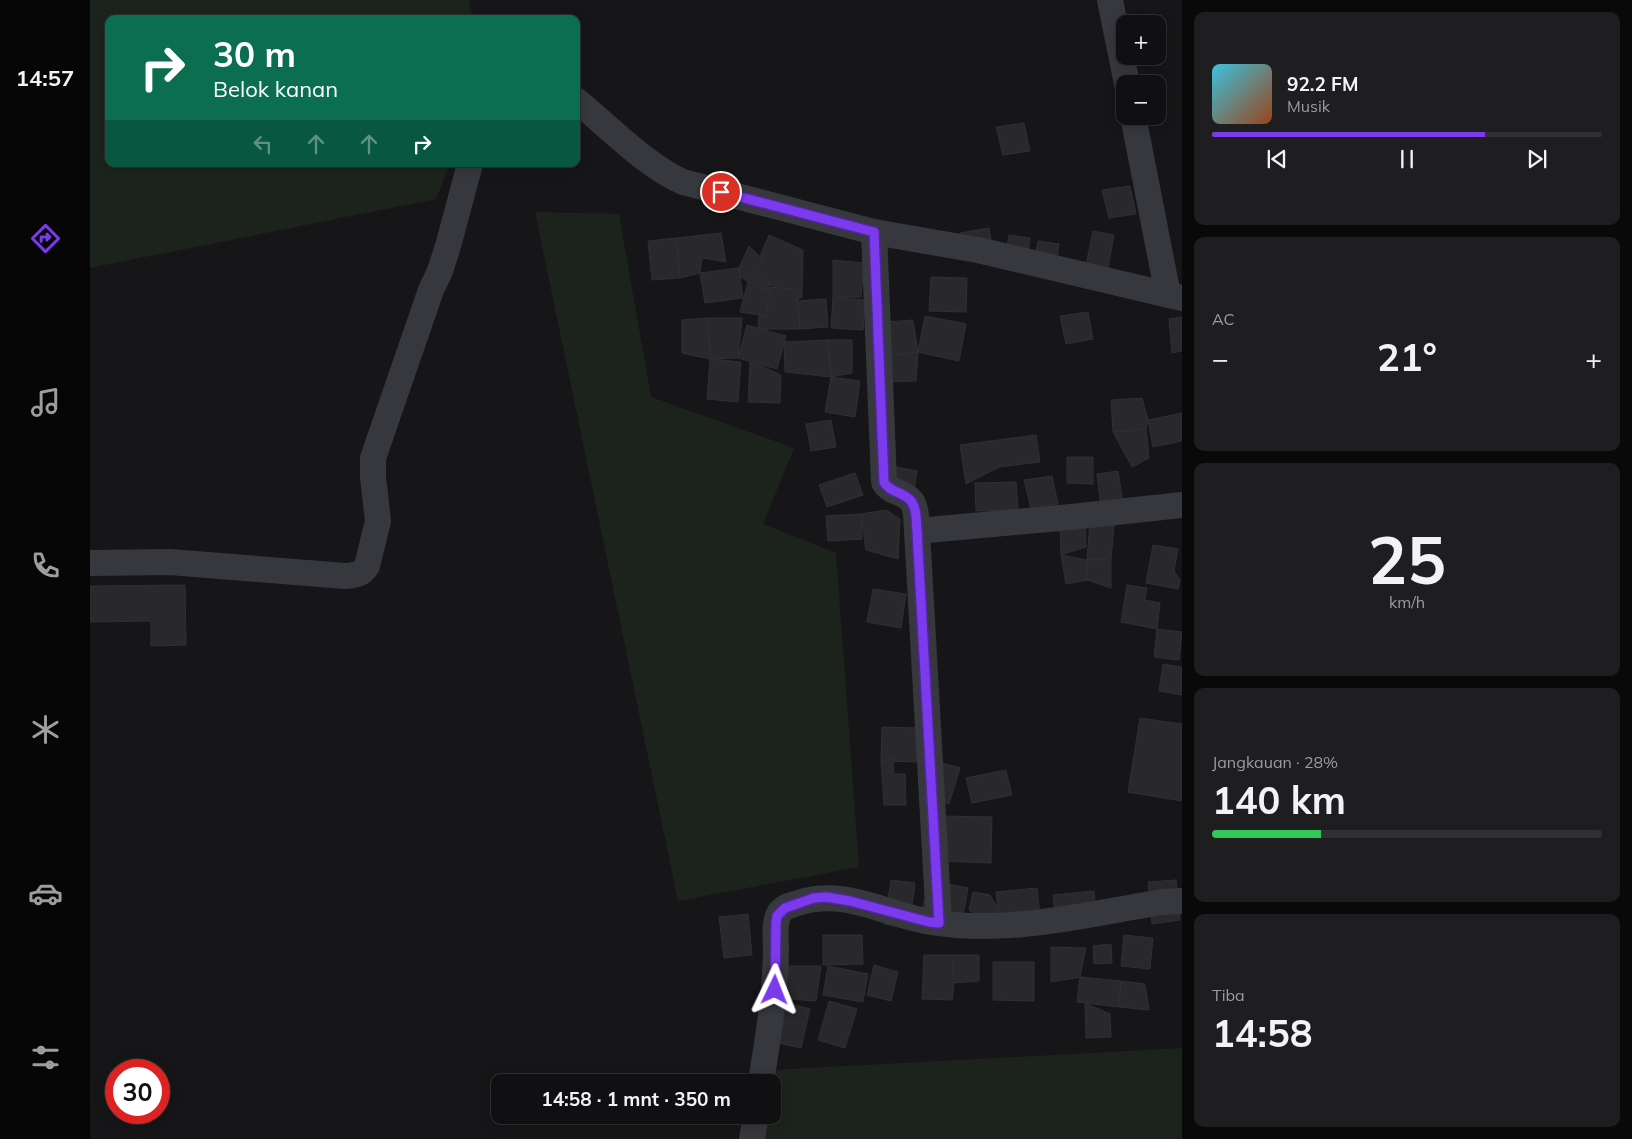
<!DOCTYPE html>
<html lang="id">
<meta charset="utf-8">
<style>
:root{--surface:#101012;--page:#1e1e20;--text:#f1f3f6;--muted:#9c9d9f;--line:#303032;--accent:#7c3aed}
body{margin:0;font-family:Mulish,sans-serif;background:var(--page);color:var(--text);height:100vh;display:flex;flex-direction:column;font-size:19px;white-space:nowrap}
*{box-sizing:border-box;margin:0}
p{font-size:16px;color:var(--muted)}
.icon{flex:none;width:28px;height:28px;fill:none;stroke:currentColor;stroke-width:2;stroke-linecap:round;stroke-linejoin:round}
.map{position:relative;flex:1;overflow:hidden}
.details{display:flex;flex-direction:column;gap:12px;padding:12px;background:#09090a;width:450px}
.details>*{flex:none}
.top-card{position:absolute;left:15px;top:15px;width:475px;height:152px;border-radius:10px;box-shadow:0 2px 12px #0003,0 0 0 1px var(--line);background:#0b6e4f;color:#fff;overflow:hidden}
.buttons{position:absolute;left:1026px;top:15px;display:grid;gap:10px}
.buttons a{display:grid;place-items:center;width:50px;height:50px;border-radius:10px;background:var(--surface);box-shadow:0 2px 12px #0003,0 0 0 1px var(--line);font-size:25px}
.speed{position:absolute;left:15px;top:1059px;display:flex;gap:10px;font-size:25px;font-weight:700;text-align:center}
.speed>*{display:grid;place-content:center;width:65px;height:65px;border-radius:50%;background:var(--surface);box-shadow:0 2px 12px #0003,0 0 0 1px var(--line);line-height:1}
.speed .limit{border:8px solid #d22;background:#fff;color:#111}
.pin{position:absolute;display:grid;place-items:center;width:42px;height:42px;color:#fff;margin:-21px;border:2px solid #fff;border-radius:50%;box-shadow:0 1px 5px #0007}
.me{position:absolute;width:55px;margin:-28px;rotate:2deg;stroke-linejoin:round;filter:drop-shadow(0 0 4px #0008)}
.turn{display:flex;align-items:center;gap:18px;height:105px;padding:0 25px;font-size:22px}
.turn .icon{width:65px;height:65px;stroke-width:2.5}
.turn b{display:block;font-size:35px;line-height:42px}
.lanes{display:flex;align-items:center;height:48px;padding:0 25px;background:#0003;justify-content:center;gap:25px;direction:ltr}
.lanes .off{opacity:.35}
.big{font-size:38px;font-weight:700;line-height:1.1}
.details .widget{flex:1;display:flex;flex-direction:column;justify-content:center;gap:8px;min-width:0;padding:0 18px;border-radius:10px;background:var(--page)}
.details .dial{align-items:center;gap:0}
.dial b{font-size:65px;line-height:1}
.song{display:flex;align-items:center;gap:15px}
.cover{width:60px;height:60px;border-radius:8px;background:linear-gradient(135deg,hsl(190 70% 55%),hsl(20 70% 35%))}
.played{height:5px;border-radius:2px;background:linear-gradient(90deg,var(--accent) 70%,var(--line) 70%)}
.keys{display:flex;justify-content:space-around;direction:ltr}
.heat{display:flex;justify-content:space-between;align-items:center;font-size:28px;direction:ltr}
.charge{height:8px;border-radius:4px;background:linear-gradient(90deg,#34c759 28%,var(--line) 0)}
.trip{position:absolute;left:401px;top:1074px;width:290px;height:50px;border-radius:10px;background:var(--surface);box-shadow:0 2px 12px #0003,0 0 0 1px var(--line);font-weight:700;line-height:50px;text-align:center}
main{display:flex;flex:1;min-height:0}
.dock{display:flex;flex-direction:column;width:90px;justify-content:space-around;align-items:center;background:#060607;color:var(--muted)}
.dock .icon{width:35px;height:35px}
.dock .active{color:var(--accent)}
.dock b{font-size:22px;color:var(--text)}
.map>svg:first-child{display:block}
.green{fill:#1c231d}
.building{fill:#29292c;stroke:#303034}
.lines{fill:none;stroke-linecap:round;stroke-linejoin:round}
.minor{stroke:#37383d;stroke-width:26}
.route-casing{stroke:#51269a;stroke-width:12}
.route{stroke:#7c3aed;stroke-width:9}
</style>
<main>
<nav class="dock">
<b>14:57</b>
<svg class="icon active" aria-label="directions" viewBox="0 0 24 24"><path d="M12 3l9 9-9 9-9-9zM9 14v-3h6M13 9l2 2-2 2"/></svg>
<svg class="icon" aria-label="music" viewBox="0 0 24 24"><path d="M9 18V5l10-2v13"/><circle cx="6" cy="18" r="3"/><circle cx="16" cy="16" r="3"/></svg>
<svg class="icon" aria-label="phone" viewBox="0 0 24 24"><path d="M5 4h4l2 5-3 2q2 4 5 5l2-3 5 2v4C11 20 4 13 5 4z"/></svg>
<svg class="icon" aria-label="climate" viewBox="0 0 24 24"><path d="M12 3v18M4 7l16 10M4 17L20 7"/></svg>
<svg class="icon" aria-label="car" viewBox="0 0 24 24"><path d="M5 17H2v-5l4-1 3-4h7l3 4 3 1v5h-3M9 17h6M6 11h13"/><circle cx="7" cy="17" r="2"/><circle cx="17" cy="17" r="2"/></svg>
<svg class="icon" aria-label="filters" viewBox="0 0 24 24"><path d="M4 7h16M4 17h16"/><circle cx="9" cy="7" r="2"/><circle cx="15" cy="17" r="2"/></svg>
</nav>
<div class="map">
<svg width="1092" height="1139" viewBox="0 0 1092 1139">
<rect width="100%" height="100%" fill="#161618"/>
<g class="green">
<path d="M0 0H379L383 19H19V164H360L346 199 0 268Z"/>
<path d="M445 212 529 214 561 397 704 448 673 524 746 553 769 867 588 901Z"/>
<path d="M1092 1048V1139H675L677 1115H682V1070Z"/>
</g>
<g class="building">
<path d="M934 123 940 151 913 155 906 127Z"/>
<path d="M1040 186 1046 214 1019 218 1012 190Z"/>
<path d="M899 228 904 256 877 261 870 233Z"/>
<path d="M1003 231 1024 235 1018 268 996 265Z"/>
<path d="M631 233 636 262 612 258 610 273 590 278 586 238Z"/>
<path d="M679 235 713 250 712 298 661 277Z"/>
<path d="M919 235 940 238 936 271 913 269Z"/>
<path d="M586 238 590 278 562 280 558 241Z"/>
<path d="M948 241 969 244 965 277 942 274Z"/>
<path d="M659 246 673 260 661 277 679 282 677 292 650 277 649 268Z"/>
<path d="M743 260 774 263 771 297 743 298Z"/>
<path d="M649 268 653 298 615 303 610 273Z"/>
<path d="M841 277 877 278 876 312 839 311Z"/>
<path d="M658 282 677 292V316L650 312Z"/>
<path d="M679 287 711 290 708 301 710 329H668L669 315 677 316Z"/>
<path d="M743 298 775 300 773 330 741 328Z"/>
<path d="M736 299 738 327 710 329 708 301Z"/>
<path d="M998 312 1003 339 976 344 970 316Z"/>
<path d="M835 316 876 324 869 361 828 352Z"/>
<path d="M1092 317V351L1082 353 1079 319Z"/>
<path d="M618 318 620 359 592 353V320Z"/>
<path d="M618 318H652L648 358 620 359Z"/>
<path d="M823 320 828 352 798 356 796 322Z"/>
<path d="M657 325 696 336 687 369 648 358Z"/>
<path d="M738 340 741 377 695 372 694 342Z"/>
<path d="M738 340H762V373L741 377Z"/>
<path d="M828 352 826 381 799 382 798 356Z"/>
<path d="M620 359 651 362 648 402 617 399Z"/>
<path d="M660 361 691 375 690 403 658 402Z"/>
<path d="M741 377 770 381 765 417 735 412Z"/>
<path d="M1052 398 1058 420 1056 429 1023 432 1021 400Z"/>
<path d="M1092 413V441L1063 447 1058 420Z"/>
<path d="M741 420 746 447 721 451 716 424Z"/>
<path d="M1056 429 1059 458 1042 467 1023 432Z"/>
<path d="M946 435 950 462 909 467 876 484 870 445Z"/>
<path d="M977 457H1003V484L977 483Z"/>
<path d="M806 467 827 471 822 504 799 501Z"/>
<path d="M1028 471 1033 504 1011 508 1007 474Z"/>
<path d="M765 473 773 495 737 507 729 485Z"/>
<path d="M962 476 968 504 941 508 934 480Z"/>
<path d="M926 482 928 510 886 511 885 483Z"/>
<path d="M796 510 810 519 808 559 776 550 771 514Z"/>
<path d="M771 514 772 539 738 541 736 516Z"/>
<path d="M1000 522 1024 525 1021 560H997Z"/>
<path d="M995 526 996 547 971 555 970 527Z"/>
<path d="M1063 545 1088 549 1084 571 1090 580 1088 589 1056 583Z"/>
<path d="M971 555 997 560V580L976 584Z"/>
<path d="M997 560H1021V588L997 580Z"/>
<path d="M95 585 96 645 61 646V621L0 622V586Z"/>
<path d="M1037 585 1057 588 1055 600 1070 603 1067 629 1031 622Z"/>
<path d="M783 589 816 594 811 628 777 622Z"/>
<path d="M1067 629 1092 632 1089 660 1064 657Z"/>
<path d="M1073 664 1092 667V695L1069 691Z"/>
<path d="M1050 718 1092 724V801L1038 792Z"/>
<path d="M792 727 827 728 826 762 791 761Z"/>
<path d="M803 759 804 774H815L816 805H794L791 761Z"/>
<path d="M845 761 870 768 859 804 847 800Z"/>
<path d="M916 770 922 795 882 803 876 778Z"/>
<path d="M851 816 902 817 901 863 850 861Z"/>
<path d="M801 880 825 883 819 928 794 924Z"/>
<path d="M838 880 878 888 873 916 833 908Z"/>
<path d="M1086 880 1090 920 1062 924 1058 882Z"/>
<path d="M947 888 950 916 909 920 906 892Z"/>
<path d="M1004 891 1007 919 966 923 963 895Z"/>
<path d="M883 892 900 895 909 911 902 923 879 910Z"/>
<path d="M658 914 662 955 634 958 629 917Z"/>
<path d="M733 935H772L773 964 733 965Z"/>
<path d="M1034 935 1063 938 1060 969 1031 966Z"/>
<path d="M1021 944 1022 963 1004 964 1003 946Z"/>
<path d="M961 947 996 948 990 977 961 982Z"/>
<path d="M834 955H862L864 983 862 1000 832 999Z"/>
<path d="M862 955H889V981L864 983Z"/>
<path d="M903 962H944V1001L903 1000Z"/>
<path d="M784 965 808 972 801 1001 777 995Z"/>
<path d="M692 966H731L726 1001 690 998Z"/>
<path d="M738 966 778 974 773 1002 733 995Z"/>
<path d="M990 977 1031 981 1029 1007 987 1002Z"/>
<path d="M1031 981 1055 984 1059 1010 1029 1007Z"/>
<path d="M739 1001 767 1009 755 1048 728 1040Z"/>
<path d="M693 1002 720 1009 711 1048 683 1042Z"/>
<path d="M995 1003 1020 1014 1021 1037 996 1038Z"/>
</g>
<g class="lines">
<g class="minor">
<path d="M1020 0 1037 84"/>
<path d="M486 100C519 127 555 165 593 182L784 232 888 250 1092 298"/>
<path d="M1043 116 1078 295"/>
<path d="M784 232 794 482C800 494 820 492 824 506 827 514 826 523 827 531L849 923"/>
<path d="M827 531 981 517 1092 505"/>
<path d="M0 563 80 562 255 576C265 575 271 575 277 566L288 521 283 477V458L341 290 350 271 358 246 380 164"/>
<path d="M671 1082C678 1038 685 996 686 951 686 939 683 920 691 911 695 906 702 905 708 903 753 887 797 915 841 922 918 935 997 914 1073 902L1092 901"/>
<path d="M662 1139 666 1115"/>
</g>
</g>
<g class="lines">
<defs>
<path id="route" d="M631 192 784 232 794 482C800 494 820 492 824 507 827 514 826 523 827 531L849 923 839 922 760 901 736 897 724 898 695 908 687 916 686 923 685 990"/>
</defs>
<use href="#route" class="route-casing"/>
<use href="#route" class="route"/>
</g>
</svg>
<div class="buttons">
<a>+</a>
<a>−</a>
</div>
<div class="speed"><div class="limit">30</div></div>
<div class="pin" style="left:631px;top:192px;background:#d93025"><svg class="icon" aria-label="arrive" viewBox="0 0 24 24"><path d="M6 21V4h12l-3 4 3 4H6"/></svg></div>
<svg class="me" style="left:685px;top:990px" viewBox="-20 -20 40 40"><path d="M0-17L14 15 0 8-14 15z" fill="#7c3aed" stroke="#fff" stroke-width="4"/></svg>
<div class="trip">14:58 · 1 mnt · 350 m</div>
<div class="top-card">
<div class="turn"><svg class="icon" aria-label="right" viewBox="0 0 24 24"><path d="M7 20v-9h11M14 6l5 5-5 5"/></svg><div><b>30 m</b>Belok kanan</div></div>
<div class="lanes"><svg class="icon off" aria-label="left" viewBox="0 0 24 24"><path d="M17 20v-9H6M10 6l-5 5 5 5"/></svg><svg class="icon off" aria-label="ahead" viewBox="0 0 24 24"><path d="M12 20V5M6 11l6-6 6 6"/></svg><svg class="icon off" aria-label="ahead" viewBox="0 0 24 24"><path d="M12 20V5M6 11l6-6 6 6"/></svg><svg class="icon" aria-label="right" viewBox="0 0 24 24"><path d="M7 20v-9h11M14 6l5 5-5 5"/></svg></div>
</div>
</div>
<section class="details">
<div class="widget">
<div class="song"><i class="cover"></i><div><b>92.2 FM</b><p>Musik</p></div></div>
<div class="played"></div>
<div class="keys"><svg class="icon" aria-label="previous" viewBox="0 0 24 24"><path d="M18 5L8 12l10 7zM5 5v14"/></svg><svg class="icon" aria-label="pause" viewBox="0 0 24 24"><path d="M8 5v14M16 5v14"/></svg><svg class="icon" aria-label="next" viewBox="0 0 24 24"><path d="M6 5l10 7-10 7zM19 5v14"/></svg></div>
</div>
<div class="widget"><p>AC</p>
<div class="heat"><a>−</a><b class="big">21°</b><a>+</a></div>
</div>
<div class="widget dial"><b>25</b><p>km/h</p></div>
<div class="widget"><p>Jangkauan · 28%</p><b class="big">140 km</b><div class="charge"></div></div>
<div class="widget"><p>Tiba</p><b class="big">14:58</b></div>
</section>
</main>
